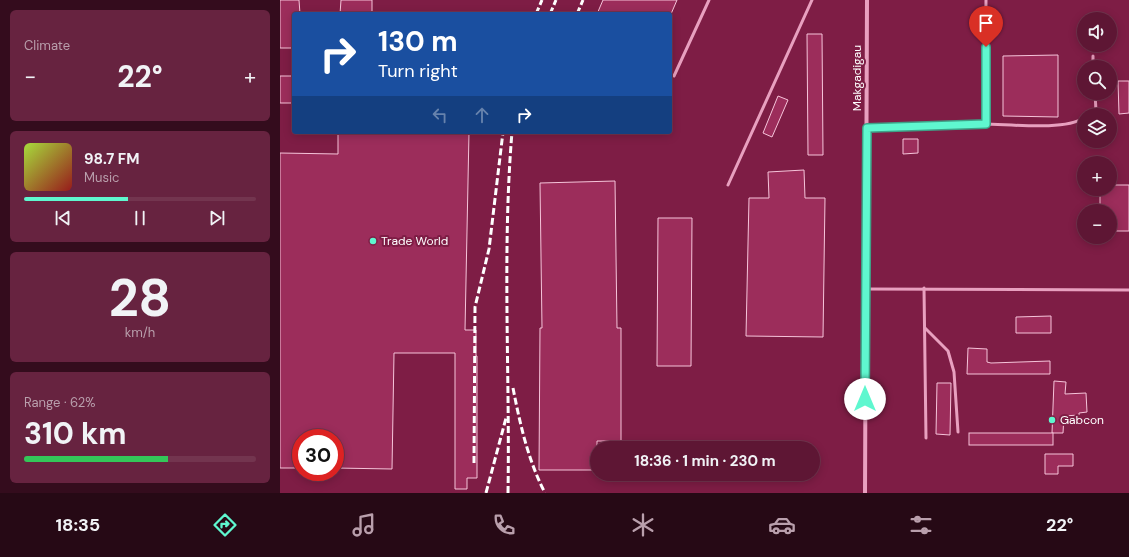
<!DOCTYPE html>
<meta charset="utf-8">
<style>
:root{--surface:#5e1634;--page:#672340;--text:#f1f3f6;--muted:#b99fac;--line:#73354f;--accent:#5ff7cf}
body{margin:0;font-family:"DM Sans",sans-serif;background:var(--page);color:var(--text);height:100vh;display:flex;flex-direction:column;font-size:15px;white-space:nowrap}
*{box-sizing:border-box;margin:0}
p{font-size:13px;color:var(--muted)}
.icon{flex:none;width:22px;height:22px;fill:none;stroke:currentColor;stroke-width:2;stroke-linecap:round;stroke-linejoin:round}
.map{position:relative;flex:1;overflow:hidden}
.details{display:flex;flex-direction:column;gap:10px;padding:10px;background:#340c1d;width:280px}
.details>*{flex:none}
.hud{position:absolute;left:12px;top:12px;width:380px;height:122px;border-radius:4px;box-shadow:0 2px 10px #0003,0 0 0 1px var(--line);background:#1a4fa0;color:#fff;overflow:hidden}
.controls{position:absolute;left:797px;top:12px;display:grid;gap:8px}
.controls a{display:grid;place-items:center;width:40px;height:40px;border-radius:50%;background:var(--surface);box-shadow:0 2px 10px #0003,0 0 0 1px var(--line);font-size:20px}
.speed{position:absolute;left:12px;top:429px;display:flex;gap:8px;font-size:20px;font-weight:700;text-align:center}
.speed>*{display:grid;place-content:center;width:52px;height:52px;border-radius:50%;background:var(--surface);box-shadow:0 2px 10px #0003,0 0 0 1px var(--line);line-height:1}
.speed .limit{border:6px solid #d22;background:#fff;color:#111}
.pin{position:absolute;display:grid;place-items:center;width:34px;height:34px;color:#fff;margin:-41px -17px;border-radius:50% 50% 50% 0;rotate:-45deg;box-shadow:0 0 4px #0007}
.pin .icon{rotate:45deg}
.me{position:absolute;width:44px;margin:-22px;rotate:0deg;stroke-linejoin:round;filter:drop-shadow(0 0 3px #0008)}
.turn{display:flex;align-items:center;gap:14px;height:84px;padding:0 20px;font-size:18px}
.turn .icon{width:52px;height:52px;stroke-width:2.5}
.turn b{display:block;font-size:28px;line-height:34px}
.lanes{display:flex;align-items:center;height:38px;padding:0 20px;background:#0003;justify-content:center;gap:20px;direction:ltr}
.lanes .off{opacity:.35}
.big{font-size:30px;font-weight:700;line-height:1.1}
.details .tile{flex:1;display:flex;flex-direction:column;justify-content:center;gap:6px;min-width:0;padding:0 14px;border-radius:6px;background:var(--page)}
.details .dial{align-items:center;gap:0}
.dial b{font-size:52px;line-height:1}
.song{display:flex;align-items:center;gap:12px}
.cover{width:48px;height:48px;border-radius:6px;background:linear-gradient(135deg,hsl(80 70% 55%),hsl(0 70% 35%))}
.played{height:4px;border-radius:2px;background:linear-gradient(90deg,var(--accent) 45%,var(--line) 45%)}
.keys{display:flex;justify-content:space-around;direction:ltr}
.heat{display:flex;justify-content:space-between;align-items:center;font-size:22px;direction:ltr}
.charge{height:6px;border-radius:3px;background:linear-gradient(90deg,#34c759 62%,var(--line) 0)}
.trip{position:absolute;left:310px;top:441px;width:230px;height:40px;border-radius:20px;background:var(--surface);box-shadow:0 2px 10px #0003,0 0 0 1px var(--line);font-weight:700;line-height:40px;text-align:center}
.tabs{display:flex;height:64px;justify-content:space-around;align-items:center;background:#260915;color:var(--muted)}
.tabs .icon{width:28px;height:28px}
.tabs .active{color:var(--accent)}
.tabs b{font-size:18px;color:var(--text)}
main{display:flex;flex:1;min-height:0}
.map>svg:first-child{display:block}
.building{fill:#9c2d5b;stroke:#f6c4da}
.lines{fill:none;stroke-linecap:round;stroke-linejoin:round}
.service{stroke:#e8a0bf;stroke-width:3}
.minor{stroke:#e8a0bf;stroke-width:4}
.rail{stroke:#fff;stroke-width:3;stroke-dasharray:7 3;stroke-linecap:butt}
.route-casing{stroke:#3ea187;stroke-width:10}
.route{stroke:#5ff7cf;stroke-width:7}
.poi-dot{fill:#5ff7cf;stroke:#7e1d45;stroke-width:1.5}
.labels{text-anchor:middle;stroke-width:4;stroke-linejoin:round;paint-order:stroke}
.street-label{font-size:12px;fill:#fff;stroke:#7e1d45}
.poi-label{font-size:12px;fill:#fff;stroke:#7e1d45;text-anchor:start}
</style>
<main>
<section class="details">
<div class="tile"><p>Climate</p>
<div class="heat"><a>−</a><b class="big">22°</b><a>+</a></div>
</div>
<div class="tile">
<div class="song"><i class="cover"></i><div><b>98.7 FM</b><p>Music</p></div></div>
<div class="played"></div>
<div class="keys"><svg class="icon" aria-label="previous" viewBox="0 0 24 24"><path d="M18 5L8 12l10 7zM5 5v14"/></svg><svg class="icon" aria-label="pause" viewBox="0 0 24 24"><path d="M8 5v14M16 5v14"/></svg><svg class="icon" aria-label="next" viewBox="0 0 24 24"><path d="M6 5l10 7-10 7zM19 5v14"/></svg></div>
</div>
<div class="tile dial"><b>28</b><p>km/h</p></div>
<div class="tile"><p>Range · 62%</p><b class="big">310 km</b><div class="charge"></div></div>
</section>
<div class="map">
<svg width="849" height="493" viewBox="0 0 849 493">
<rect width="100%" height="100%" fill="#7e1d45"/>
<g class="building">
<path d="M0 0H19L20 14H14V48H0Z"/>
<path d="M61 0H92V14H60Z"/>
<path d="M323 0H397L391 14H317Z"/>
<path d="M527 34H542L543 155H528Z"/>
<path d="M778 55V117L723 116V56Z"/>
<rect x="0" y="76" width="14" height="27"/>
<path d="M838 81H849V113L839 114Z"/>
<path d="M498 96 508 100 492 137 483 133Z"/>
<path d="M58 132H189L185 330H196V356H197V478H187V489H175V353H114L112 469 55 468V438H21V468H0V153L58 154Z"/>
<path d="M623 139H638V153L623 154Z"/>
<path d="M524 170 525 198H545L543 337 466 336 469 198H489L488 172Z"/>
<path d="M335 181 337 328H341V441H317V470H259L260 328H262L260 183Z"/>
<path d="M830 185H849V231H830V211H820V189H830Z"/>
<path d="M378 218H412L411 366H377Z"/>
<path d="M771 316V333H736V317Z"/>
<path d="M688 348 707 349V362L711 363 770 361V374H687Z"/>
<path d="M774 381 786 382 785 394 806 393 807 412 799 413V415L784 416 783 433H772Z"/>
<path d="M657 383H671L670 435 656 434Z"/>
<rect x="689" y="433" width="84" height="12"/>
<path d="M765 454H793V466H778V474H765Z"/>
</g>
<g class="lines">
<g class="service">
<path d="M813 56V67"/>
<path d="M394 76 429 0"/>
<path d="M809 115 816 111 815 93"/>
<path d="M705 124 706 0"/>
<path d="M587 128C626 127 665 125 704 124 728 124 784 131 804 118"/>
<path d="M448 185 532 0"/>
<path d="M644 288 646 438"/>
<path d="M585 289 849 290"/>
<path d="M645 328 668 351 674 372 678 432"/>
</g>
<path class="minor" d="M585 493 587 0"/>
<g class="rail">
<path d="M256 14 262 0"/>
<path d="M270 14 276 0"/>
<path d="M297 14 303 0"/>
<path d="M233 388C240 424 248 460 265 493"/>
<path d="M194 463 195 307 209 249 223 132"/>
<path d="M206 493 226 418"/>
<path d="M228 493C230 373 222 252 232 132"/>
</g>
</g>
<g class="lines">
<defs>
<path id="route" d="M585 399 587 128 706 124V47"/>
</defs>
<use href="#route" class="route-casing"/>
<use href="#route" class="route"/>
</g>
<g class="poi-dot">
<circle cx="93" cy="241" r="4"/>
<circle cx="772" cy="420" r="4"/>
</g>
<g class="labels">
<g class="street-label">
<text transform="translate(577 78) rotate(-90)" y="4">Makgadigau</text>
</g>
<g class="poi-label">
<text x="101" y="245">Trade World</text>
<text x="780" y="424">Gabcon</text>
</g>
</g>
</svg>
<div class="controls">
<a><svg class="icon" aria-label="sound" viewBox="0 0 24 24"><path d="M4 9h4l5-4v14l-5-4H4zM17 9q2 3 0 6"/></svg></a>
<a><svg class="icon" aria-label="search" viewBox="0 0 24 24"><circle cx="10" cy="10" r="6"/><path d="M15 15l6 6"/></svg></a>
<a><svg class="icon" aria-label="layers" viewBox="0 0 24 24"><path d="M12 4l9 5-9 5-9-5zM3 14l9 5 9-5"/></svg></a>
<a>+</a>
<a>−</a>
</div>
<div class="speed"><div class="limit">30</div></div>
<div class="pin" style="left:706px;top:47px;background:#d93025"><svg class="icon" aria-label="arrive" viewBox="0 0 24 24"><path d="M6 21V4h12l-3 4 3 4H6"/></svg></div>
<svg class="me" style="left:585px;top:399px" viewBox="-20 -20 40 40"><circle r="19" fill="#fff"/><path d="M0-13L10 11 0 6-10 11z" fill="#5ff7cf"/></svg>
<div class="trip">18:36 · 1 min · 230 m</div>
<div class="hud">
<div class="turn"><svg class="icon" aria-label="right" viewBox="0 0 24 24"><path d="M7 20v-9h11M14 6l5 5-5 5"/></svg><div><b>130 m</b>Turn right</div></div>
<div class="lanes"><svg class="icon off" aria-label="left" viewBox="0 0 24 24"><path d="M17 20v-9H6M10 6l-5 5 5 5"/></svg><svg class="icon off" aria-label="ahead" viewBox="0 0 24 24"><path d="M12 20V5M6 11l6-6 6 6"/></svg><svg class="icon" aria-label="right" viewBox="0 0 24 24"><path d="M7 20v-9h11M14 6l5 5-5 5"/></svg></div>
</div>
</div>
</main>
<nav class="tabs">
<b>18:35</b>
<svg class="icon active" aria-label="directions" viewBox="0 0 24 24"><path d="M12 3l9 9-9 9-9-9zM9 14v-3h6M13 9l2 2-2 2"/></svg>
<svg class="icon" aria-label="music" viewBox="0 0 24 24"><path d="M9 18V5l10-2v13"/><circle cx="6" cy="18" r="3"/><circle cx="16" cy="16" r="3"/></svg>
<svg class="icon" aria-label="phone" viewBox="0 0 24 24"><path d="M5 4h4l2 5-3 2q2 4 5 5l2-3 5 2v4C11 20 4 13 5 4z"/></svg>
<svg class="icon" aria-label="climate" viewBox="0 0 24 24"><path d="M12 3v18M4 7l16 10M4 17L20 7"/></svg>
<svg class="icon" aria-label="car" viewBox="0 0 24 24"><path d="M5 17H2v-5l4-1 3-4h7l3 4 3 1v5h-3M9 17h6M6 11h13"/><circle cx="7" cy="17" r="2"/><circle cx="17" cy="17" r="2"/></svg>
<svg class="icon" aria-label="filters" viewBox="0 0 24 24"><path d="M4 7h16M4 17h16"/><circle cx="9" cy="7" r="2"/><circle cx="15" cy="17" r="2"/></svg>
<b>22°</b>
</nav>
